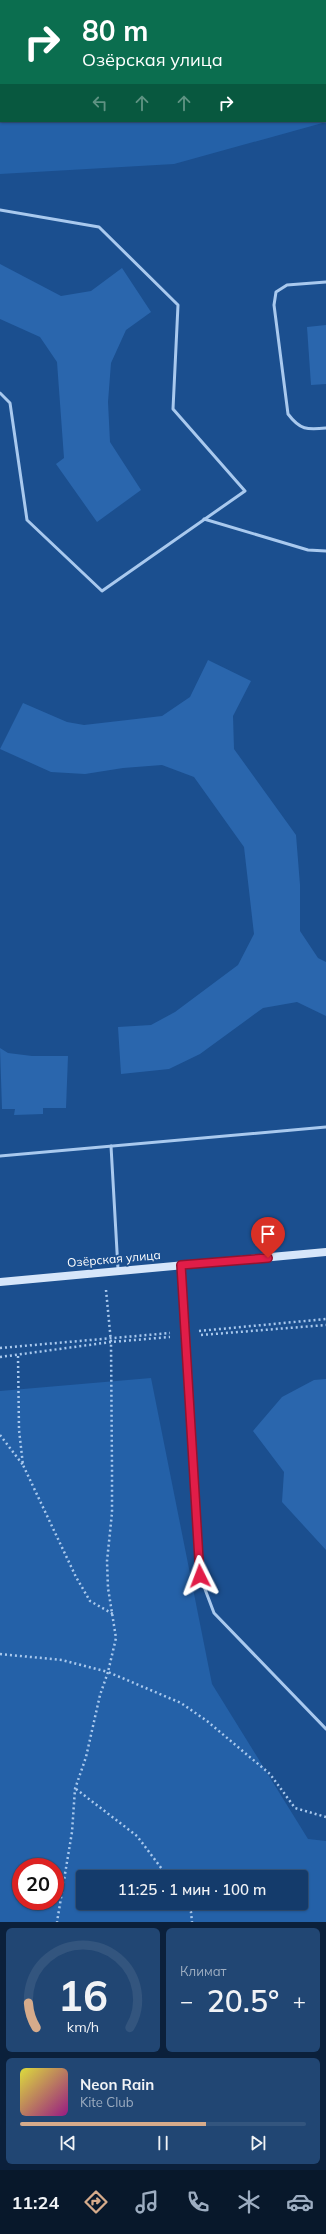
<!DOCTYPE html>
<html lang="ru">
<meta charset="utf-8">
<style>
:root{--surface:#143b6b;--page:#214673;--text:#f1f3f6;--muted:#9dadc1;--line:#33557e;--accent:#d6ab8b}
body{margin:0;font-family:Mulish,sans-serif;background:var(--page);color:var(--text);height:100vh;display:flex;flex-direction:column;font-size:15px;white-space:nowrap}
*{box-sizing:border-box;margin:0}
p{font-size:13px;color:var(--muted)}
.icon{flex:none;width:22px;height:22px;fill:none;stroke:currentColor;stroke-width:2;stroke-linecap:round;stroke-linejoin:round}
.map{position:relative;height:1922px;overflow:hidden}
.sheet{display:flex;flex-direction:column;gap:6px;padding:6px;background:#0b203b;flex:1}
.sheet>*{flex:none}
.banner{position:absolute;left:0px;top:0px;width:326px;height:122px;box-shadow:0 1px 3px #0004,0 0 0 1px var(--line);background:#0b6e4f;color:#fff;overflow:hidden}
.speed{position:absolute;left:12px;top:1858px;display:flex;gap:8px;font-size:20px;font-weight:700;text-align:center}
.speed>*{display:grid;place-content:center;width:52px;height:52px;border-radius:50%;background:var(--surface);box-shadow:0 1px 3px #0004,0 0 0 1px var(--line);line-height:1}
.speed .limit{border:6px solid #d22;background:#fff;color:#111}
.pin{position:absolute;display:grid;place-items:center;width:34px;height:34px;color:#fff;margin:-41px -17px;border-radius:50% 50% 50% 0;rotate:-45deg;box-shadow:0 0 4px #0007}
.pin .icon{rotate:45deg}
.me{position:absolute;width:44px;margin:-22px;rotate:357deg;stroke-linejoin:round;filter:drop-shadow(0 0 3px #0008)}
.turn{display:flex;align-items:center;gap:14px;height:84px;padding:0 16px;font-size:18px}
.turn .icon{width:52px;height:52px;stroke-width:2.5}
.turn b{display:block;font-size:28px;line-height:34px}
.lanes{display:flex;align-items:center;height:38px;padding:0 16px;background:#0003;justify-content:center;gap:20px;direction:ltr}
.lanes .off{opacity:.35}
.big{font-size:30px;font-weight:600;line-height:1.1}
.sheet .card{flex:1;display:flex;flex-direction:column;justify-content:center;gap:6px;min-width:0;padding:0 14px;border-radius:6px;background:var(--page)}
.sheet .dial{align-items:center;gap:0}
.dial svg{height:104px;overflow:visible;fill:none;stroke:var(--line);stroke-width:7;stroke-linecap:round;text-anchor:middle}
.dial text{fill:var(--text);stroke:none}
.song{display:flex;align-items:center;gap:12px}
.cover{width:48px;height:48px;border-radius:6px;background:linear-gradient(135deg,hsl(60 70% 55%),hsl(310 70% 35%))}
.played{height:4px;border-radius:2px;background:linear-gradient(90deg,var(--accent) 65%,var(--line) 65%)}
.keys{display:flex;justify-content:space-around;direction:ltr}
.heat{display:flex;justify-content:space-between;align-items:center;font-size:22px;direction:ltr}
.sheet .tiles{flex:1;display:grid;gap:6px;grid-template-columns:1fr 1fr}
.card:last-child{grid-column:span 2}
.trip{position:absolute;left:76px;top:1870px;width:232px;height:40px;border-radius:4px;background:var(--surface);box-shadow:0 1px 3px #0004,0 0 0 1px var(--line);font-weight:600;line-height:40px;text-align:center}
.tab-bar{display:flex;height:64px;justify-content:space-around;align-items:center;background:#08182b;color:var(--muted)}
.tab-bar .icon{width:28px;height:28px}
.tab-bar .on{color:var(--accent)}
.tab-bar b{font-size:18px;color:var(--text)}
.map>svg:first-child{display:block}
.green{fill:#2461a8;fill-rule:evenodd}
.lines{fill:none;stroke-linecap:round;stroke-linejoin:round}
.stream{stroke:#9cc4f0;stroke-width:8}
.building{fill:#2a66ad}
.path{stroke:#a9c9ee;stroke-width:2.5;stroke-dasharray:2 3;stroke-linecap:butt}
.service{stroke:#a9c9ee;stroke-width:3}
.secondary{stroke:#d6e6fa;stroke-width:8}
.route-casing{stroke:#92132f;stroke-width:10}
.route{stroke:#e11d48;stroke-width:7}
.labels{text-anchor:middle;stroke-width:4;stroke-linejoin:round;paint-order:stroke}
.street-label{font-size:12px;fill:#fff;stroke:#1b4f8f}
</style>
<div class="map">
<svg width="326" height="1922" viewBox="0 0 326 1922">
<rect width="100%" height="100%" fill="#1b4f8f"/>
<g class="green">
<path d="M0 0H326V122L174 164 0 174ZM1 1H325V121H1Z"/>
<path d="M151 1378 212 1684 308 1839 326 1841V1922H0V1391ZM21 1867H55V1901H21ZM83 1877H301V1903H83Z"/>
</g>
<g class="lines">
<g class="stream">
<path d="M89 1 92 0"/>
<path d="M0 28H1"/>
</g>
</g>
<g class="building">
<path d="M0 264 61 296 91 291 122 268 151 312 126 330 111 363 108 402 110 442 141 490 97 522 56 464 64 458 57 362 40 337 0 319Z"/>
<path d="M326 325V384L311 385 307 327Z"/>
<path d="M208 660 251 681 233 716 234 749 296 835 300 885V931L318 958 326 962V1016L297 1002 263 1008 200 1054 169 1069 121 1074 118 1027 151 1025 175 1012 238 965 254 934 244 847 194 777 162 765 123 768 85 774 51 772 0 749 23 703 67 722 84 725 162 716 190 697Z"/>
<path d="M0 1048 8 1053 32 1056H68L66 1108H43V1114L14 1115 15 1109H2Z"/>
<path d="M326 1379V1550L282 1502 284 1472 253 1431 282 1397 314 1380Z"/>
</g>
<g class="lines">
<g class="path">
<path d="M106 1290 111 1342 112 1469V1513L107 1561 108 1588 116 1638 108 1672 181 1703 207 1721 270 1774 295 1808 326 1817"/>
<path d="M199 1331 326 1319"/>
<path d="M201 1335 326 1325"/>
<path d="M0 1348 170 1333"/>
<path d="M18 1356 19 1430 23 1465 76 1577 90 1601 113 1614"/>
<path d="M0 1357 111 1342 170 1337"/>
<path d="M0 1435 23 1465"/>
<path d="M0 1654 62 1660 108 1672 100 1695 86 1757 75 1789 72 1832 57 1922"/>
<path d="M76 1789 137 1836 168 1877"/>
<path d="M185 1903 191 1912 192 1922"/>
</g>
<g class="service">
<path d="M0 210 99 227 178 305 173 409 245 491 102 591 27 520 10 403 0 393"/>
<path d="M326 282 287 285 276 292 274 305 288 414C300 430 307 430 326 428"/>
<path d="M204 519 308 550 326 551"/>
<path d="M111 1146 118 1269"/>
<path d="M0 1156 326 1127"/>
<path d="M181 1265 200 1576 214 1613 326 1729"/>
</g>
<path class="secondary" d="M0 1282 326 1252"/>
</g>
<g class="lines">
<defs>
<path id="route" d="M200 1576 181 1265 268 1258"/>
</defs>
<use href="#route" class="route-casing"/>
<use href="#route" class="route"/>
</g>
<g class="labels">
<g class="street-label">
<text transform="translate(114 1259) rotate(-5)" y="4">Озёрская улица</text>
</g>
</g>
</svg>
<div class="speed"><div class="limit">20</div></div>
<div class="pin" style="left:268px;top:1258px;background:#d93025"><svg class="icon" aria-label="arrive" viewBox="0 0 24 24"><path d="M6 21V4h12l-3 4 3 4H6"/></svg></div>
<svg class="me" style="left:200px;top:1576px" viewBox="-20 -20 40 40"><path d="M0-17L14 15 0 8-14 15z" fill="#e11d48" stroke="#fff" stroke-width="4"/></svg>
<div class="trip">11:25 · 1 мин · 100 m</div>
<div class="banner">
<div class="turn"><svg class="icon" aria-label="right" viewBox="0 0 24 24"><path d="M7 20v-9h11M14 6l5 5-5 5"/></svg><div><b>80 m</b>Озёрская улица</div></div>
<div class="lanes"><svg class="icon off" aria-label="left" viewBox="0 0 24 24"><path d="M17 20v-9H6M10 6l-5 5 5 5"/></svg><svg class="icon off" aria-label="ahead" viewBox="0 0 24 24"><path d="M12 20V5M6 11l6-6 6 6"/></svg><svg class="icon off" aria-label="ahead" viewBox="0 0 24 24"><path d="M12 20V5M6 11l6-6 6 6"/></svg><svg class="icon" aria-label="right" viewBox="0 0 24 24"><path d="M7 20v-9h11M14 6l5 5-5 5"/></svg></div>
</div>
</div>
<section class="sheet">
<div class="tiles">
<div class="card dial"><svg viewBox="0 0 100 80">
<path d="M14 69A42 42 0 1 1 86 69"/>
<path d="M14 69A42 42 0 0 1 8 50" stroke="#d6ab8b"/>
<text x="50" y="56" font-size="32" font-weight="700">16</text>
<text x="50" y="72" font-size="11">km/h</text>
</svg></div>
<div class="card"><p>Климат</p>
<div class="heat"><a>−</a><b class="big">20.5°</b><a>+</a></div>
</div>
<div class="card">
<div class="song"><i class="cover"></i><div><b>Neon Rain</b><p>Kite Club</p></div></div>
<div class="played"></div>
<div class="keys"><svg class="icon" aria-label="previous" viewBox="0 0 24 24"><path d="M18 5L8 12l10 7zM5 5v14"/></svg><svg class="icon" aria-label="pause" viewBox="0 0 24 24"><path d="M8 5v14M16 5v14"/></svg><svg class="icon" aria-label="next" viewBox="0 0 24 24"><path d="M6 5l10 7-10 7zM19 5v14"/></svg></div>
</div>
</div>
</section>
<nav class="tab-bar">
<b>11:24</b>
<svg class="icon on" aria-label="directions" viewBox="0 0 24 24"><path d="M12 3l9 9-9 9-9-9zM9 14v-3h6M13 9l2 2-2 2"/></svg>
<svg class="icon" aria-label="music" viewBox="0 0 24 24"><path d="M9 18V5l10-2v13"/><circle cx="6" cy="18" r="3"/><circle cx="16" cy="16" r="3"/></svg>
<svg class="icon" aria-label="phone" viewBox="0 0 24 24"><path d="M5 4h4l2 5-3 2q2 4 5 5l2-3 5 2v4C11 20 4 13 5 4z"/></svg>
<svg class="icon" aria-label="climate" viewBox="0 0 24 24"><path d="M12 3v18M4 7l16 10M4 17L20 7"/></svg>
<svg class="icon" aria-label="car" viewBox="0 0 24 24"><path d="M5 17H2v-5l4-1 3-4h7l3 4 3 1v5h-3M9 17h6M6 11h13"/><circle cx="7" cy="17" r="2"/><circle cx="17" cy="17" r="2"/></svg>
</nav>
